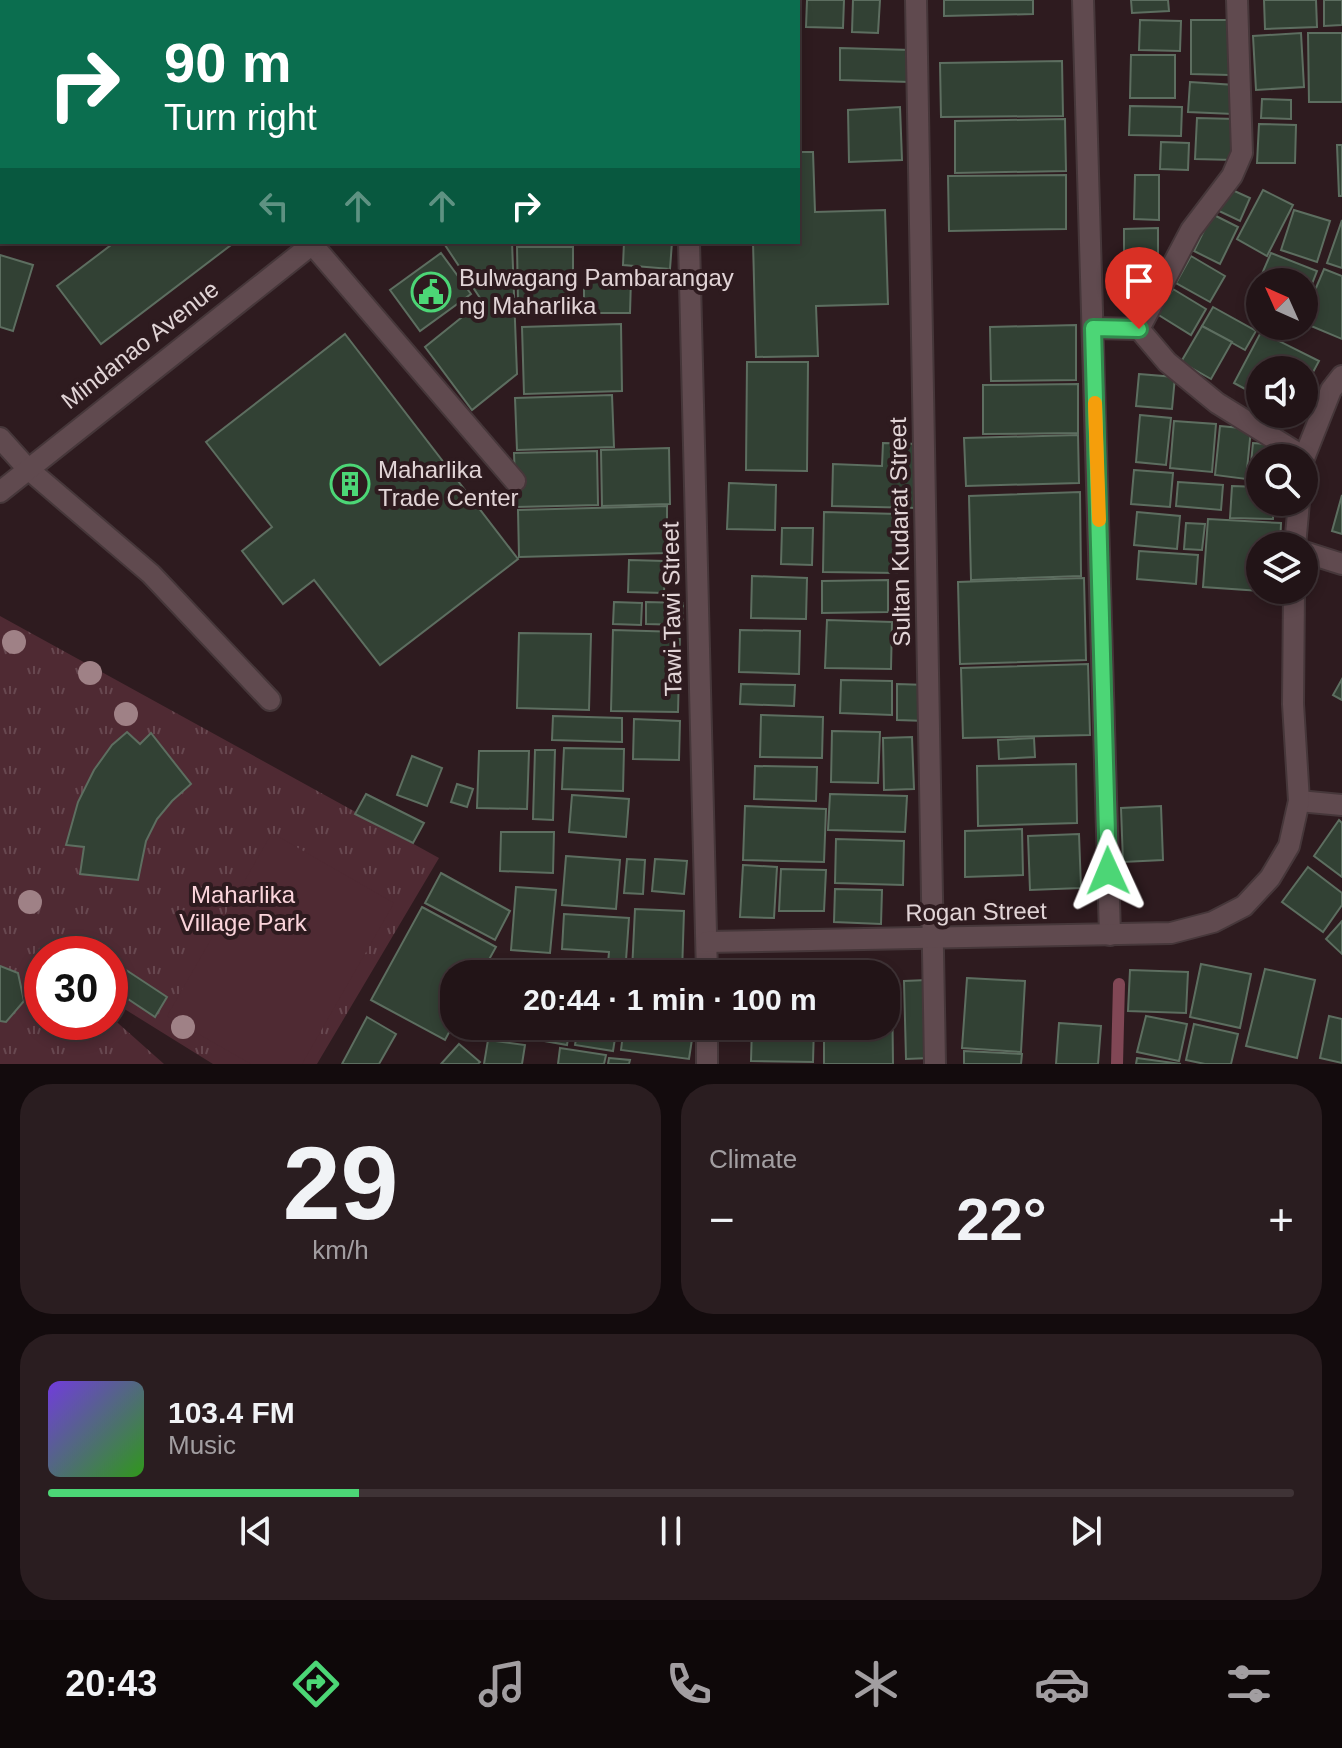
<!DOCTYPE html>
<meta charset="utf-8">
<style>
:root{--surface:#221417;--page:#2a1d20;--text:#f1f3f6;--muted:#a29ea1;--line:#3f3336;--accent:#4cd676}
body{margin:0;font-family:Helvetica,sans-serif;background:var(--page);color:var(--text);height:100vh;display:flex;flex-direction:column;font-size:30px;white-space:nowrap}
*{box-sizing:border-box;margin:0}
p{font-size:26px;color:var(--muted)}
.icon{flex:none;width:44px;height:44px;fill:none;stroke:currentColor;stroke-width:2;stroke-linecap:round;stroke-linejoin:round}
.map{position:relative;height:1064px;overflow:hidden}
.sheet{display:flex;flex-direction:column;gap:20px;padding:20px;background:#130b0d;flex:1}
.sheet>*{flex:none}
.guide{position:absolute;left:0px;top:0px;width:800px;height:244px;box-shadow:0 4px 12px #0003,0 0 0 2px var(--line);background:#0b6e4f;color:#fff;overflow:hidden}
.needle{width:52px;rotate:315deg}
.fabs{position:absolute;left:1246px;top:268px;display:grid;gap:16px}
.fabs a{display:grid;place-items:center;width:72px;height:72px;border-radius:50%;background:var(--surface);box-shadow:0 4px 12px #0003,0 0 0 2px var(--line);font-size:40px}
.speed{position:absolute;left:24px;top:936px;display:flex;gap:16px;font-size:40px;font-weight:700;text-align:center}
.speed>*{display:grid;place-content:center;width:104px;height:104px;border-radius:50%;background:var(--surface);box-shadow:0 4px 12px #0003,0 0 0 2px var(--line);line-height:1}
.speed .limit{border:12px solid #d22;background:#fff;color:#111}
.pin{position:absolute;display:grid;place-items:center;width:68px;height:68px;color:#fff;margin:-82px -34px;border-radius:50% 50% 50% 0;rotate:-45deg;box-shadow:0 0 8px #0007}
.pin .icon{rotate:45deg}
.me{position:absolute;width:88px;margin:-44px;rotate:359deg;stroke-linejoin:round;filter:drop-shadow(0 0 6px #0008)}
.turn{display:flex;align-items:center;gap:28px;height:168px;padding:0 32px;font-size:36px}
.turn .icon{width:104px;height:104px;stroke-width:2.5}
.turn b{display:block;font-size:56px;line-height:68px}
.lanes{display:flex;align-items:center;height:76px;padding:0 32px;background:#0003;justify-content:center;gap:40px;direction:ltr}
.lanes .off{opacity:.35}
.big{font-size:60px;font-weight:600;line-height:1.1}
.sheet .widget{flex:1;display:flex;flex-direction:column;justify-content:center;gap:12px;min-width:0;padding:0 28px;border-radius:32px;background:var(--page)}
.sheet .dial{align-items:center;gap:0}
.dial b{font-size:104px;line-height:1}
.song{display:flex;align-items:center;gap:24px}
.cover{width:96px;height:96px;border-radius:12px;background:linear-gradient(135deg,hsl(260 70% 55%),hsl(110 70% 35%))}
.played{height:8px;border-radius:4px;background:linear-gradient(90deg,var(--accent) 25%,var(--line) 25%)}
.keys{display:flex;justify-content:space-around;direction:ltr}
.heat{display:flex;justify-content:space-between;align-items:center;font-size:44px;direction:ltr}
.sheet .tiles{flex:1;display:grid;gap:20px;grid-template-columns:1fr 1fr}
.widget:last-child{grid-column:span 2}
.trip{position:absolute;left:440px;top:960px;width:460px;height:80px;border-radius:32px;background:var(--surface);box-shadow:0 4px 12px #0003,0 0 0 2px var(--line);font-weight:600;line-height:80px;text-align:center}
.dock{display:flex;height:128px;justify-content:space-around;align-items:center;background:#0e0809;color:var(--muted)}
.dock .icon{width:56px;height:56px}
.dock .active{color:var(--accent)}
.dock b{font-size:36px;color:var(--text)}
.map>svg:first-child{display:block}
.grass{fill:url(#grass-tufts)}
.pitch{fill:#4f2a33}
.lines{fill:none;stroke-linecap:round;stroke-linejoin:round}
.stream{stroke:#814755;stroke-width:12}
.building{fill:#324134;stroke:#5d6e60;stroke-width:2}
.minor-casing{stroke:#46373a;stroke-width:24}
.minor{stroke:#604a4f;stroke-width:20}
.tree{fill:#9f8186}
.route-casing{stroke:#318b4d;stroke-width:20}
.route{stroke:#4cd676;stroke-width:14}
.slow{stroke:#f59e0b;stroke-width:14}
.labels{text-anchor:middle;stroke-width:8;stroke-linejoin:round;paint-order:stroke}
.poi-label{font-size:24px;fill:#e1d4d6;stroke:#2e1b1f;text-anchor:start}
.street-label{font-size:24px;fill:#e1d4d6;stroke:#2e1b1f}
.park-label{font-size:24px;fill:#fbd4db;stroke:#2e1b1f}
</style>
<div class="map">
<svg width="1342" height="1064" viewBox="0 0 1342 1064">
<defs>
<pattern id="grass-tufts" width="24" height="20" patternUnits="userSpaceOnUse" patternTransform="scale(2)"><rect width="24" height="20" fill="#4f2a33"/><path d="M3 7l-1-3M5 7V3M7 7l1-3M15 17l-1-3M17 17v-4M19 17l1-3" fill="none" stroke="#684850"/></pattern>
</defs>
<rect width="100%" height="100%" fill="#2e1b1f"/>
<path class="grass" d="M0 616 439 858 317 1064H213L110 1000V954H42V1022H110V1016L164 1064H0Z"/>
<path class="pitch" d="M272 833 394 903 302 1064H251L167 1016Z"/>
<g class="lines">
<path class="stream" d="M1117 1064 1119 984"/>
</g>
<g class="building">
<path d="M0 0H47L2 2V36Z"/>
<path d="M60 0H89L92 2H59Z"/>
<path d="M290 0H390L289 2Z"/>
<path d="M480 0H536L534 2Z"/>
<path d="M807 0H844L843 28 806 27Z"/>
<path d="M853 0H880L878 33 852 32Z"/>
<path d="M944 0H1033V14L944 16Z"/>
<path d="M1131 0H1168L1169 11 1132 13Z"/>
<path d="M1264 0H1316L1317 27 1265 29Z"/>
<path d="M1324 0H1342V25L1324 26Z"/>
<path d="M1140 20 1181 21 1180 51 1139 50Z"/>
<path d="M1191 20H1230L1229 75 1191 74Z"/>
<path d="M1301 33 1304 87 1256 90 1253 36Z"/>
<path d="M1308 33H1342V102H1309Z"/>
<path d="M840 48 911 50 910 82 840 80Z"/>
<path d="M0 50 2 51 0 197Z"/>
<path d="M1131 55H1175V98H1130Z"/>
<path d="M1062 61 1063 116 941 117 940 63Z"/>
<path d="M1190 82 1235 85 1233 114 1188 112Z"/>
<path d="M1262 99 1291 100V119L1261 118Z"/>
<path d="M1130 106 1182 107 1181 136 1129 135Z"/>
<path d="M900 107 902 160 849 162 848 110Z"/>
<path d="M1197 118 1236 119 1234 160 1195 159Z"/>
<path d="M1065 119 1066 171 955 173V121Z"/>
<path d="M1259 124 1296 125 1295 163H1257Z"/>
<path d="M1161 142 1189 143 1188 170 1160 169Z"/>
<path d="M1337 145H1342V196H1339Z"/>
<path d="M798 152H813L815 212 885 210 888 304 816 306 818 356 756 357 753 242H798Z"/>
<path d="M1066 175V229L949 231 948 176Z"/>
<path d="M1135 175H1159V220L1134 219Z"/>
<path d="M1230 189 1250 198 1240 221 1219 211Z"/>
<path d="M1263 190 1293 205 1267 256 1237 239Z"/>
<path d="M1294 210 1330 221 1317 262 1281 250Z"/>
<path d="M1212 214 1238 227 1220 264 1194 251Z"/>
<path d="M1342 220V268L1327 263Z"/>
<path d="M1158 228V266L1124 267V229Z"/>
<path d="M115 242H235L101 344 57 286Z"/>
<path d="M443 242H512L517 374 472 410 425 347 482 301Z"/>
<path d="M624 242H672L670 269 623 265Z"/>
<path d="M517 247H573V301H518Z"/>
<path d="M441 253 471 294 420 331 390 290Z"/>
<path d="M1271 253 1317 271 1305 302 1304 282 1258 283Z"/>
<path d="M0 255 33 265 13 331 0 327Z"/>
<path d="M1191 256 1225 276 1210 302 1176 283Z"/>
<path d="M1324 269 1342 276V339L1304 323V316Z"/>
<path d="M584 279H631L630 313H584Z"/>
<path d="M1173 289 1206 309 1191 335 1157 314Z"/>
<path d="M1213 307 1256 331 1245 350 1202 326Z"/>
<path d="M621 324 622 391 524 394 522 327Z"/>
<path d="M1076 325V380L991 381 990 327Z"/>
<path d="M1202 326 1232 342 1211 379 1181 362Z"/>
<path d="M1261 332 1319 361 1304 389V370H1260V397L1234 383Z"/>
<path d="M345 334 518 559 380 665 314 580 283 604 242 551 272 527 206 442Z"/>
<path d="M747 362H808L807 471 746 470Z"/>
<path d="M1139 374 1175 377 1172 409 1136 406Z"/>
<path d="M1078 384V433L983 434V385Z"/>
<path d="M612 395 614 447 517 450 515 398Z"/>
<path d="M1140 415 1171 418 1166 465 1136 462Z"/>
<path d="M1174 421 1216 424 1212 472 1170 468Z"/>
<path d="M1220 426 1251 429 1246 479 1215 475Z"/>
<path d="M1078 435 1079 483 966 486 964 438Z"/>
<path d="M883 443 920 444 918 508 832 506 833 464 882 466Z"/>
<path d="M1253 443 1277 445 1276 458H1260V483H1249Z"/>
<path d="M669 448 670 504 602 506 601 450Z"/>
<path d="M597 451 598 505 516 507 514 453Z"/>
<path d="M1134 470 1173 473 1170 507 1131 504Z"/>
<path d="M1178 482 1223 485 1221 510 1176 506Z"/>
<path d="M729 483 776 485 775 530 727 529Z"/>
<path d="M1232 486 1260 487V502H1274L1273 519 1230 518Z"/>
<path d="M1080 492 1081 576 971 580 969 496Z"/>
<path d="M1342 495V534L1332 531Z"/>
<path d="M667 506V553L519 557 518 510Z"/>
<path d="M824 512 898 514 897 573 823 572Z"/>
<path d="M1137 512 1180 516 1177 549 1134 545Z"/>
<path d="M1208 519 1281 523 1280 546H1260V590L1277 592 1203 587Z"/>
<path d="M1186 523 1205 524 1202 550 1184 549Z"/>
<path d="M782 528H813L812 565 781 564Z"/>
<path d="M1139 551 1198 555 1196 584 1137 579Z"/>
<path d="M629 560 665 561 664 593 628 592Z"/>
<path d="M752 576 807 578 806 619 751 618Z"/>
<path d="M1084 578 1086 660 960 664 958 582Z"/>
<path d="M888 580V612L822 613V581Z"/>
<path d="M614 602 642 603 641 625 613 624Z"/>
<path d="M646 602 683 603V625L646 624Z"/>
<path d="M827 620 892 622 891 669 825 668Z"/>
<path d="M613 630 680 632 678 712 611 711Z"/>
<path d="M740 630 800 631 799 674 739 672Z"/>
<path d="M519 633 591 634 589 710 517 708Z"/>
<path d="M1088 664 1090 735 963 738 961 668Z"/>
<path d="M1342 679V700L1333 695Z"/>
<path d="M841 680 892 681V715L840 713Z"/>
<path d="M741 684 795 685 794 706 740 704Z"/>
<path d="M897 684 927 685 926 721 897 720Z"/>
<path d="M761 715 823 717 822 758 760 757Z"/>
<path d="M553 716 622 718V742L552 740Z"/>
<path d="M634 719 680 721 679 760 633 759Z"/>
<path d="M832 731 880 732 878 783 831 782Z"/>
<path d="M127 732 140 744 151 733 191 784 172 801 157 819 146 841 138 880 80 874 84 847 66 845 78 802 94 770 112 745Z"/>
<path d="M912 737 914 789 884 790 883 738Z"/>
<path d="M1034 738 1035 757 999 759 998 740Z"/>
<path d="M564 748 624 749 623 791 562 789Z"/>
<path d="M535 750H555L553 820 533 819Z"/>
<path d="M479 751H529L527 809 477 808Z"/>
<path d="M412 756 442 768 427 806 397 795Z"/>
<path d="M1076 764 1077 823 978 826 977 766Z"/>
<path d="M755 766 817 767 816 801 754 799Z"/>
<path d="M457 784 473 789 467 807 451 802Z"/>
<path d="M366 794 424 823 413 843 355 814Z"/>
<path d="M830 794 907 796 905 832 828 830Z"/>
<path d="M572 795 629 799 626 837 569 832Z"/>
<path d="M745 806 826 809 824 862 743 860Z"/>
<path d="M1161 806 1163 860 1123 862 1121 808Z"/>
<path d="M1339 820 1342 823V877L1314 856Z"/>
<path d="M1022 829 1023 875 965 877V831Z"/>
<path d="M501 832H554L553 873 500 871Z"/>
<path d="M1079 834 1081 888 1030 890 1028 836Z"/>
<path d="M836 839 904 841 903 885 835 883Z"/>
<path d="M566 856 620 860 616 909 562 905Z"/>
<path d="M627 859 645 860 643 894 624 893Z"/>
<path d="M655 859 687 861 684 894 652 891Z"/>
<path d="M743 865 777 867 774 918 740 917Z"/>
<path d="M1308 867 1342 893V905L1323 932 1282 902Z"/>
<path d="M781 869 826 870 824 911H779Z"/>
<path d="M441 873 510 911 495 940 425 903Z"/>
<path d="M516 887 556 890 550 953 511 950Z"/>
<path d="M835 889 882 890 881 924 834 922Z"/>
<path d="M422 907 496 947 481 974H454V1023L445 1040 371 1000Z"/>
<path d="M635 909 684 911 682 973 632 971Z"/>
<path d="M564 914 629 918 625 974H607L609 952 562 949Z"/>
<path d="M1342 921V954L1326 939Z"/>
<path d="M1201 964 1251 974 1240 1028 1190 1017Z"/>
<path d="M0 966 18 973 24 1001 6 1022 0 1021Z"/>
<path d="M120 966 167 997 155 1017 110 987V981Z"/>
<path d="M1265 969 1315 980 1297 1058 1246 1046Z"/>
<path d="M1130 970 1188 972 1186 1013 1128 1011Z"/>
<path d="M967 978 1025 981 1021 1052 962 1048Z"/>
<path d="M927 980 931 1058 906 1059 904 981Z"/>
<path d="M886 983H892L893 1064H824V1026H886Z"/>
<path d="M1146 1016 1187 1024 1179 1061 1137 1052Z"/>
<path d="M1329 1016 1342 1019V1063L1320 1058Z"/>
<path d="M367 1017 396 1034 379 1064H342Z"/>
<path d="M1059 1023 1101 1026 1098 1064H1056Z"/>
<path d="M1194 1024 1238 1034 1231 1064H1205L1186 1060Z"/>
<path d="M507 1026H570L567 1045 505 1034Z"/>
<path d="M578 1026H617L613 1051 575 1045Z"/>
<path d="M624 1026H694L689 1059 621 1050Z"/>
<path d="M752 1026H814L813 1062 751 1061Z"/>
<path d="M488 1040 525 1045 522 1064H484Z"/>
<path d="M459 1044 480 1062 478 1064H441Z"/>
<path d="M560 1048 606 1055 604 1064H558Z"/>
<path d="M964 1051 1022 1054 1021 1064H964Z"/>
<path d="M609 1058 630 1060 629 1064H608Z"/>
<path d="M1137 1058 1181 1064H1136Z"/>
</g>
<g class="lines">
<defs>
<g id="minor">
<path d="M158 0 162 2"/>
<path d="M683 0V2"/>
<path d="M916 0 935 1064"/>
<path d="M1083 0 1110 935"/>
<path d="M631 2 634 0"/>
<path d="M689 242 707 974"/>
<path d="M312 244 515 481"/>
<path d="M1093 328 1139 329 1167 362 1217 403 1304 457"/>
<path d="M1139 329 1191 230 1232 176 1242 153 1237 0"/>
<path d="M0 438 27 468 151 574 270 700"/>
<path d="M1304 458 1331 390 1342 376"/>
<path d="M0 492 315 242"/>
<path d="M1295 546 1299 502"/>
<path d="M1304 552 1342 564"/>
<path d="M1299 801 1342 805"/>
<path d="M707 942 1171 933 1213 922 1244 906 1270 878 1289 846 1299 801 1293 704 1294 590"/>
<path d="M707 1064V1026"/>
</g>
</defs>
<use href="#minor" class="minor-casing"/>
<use href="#minor" class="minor"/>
</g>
<g class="tree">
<circle cx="14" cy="642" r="12"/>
<circle cx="90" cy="673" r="12"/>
<circle cx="126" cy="714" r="12"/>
<circle cx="30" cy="902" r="12"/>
<circle cx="183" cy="1027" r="12"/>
</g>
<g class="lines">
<defs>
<path id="route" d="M1108 871 1093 328 1139 329"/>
</defs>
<use href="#route" class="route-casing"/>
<use href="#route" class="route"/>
<path class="slow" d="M1095 403 1099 520"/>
</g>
<defs>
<symbol id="civic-ring" viewBox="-11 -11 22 22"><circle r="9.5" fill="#2e1b1f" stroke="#4cd676" stroke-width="1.5"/><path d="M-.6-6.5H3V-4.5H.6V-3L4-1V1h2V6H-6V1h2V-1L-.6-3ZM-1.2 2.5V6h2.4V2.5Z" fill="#4cd676"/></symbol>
<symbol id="building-ring" viewBox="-11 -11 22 22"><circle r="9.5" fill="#2e1b1f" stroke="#4cd676" stroke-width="1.5"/><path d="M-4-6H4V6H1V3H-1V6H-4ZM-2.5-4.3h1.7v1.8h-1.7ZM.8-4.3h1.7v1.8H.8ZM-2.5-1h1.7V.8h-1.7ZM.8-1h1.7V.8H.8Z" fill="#4cd676"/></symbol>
</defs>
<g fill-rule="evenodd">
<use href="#civic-ring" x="409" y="270" width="44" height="44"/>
<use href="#building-ring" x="328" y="462" width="44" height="44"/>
</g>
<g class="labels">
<g class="poi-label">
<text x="459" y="286">Bulwagang Pambarangay<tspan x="459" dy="28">ng Maharlika</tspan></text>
<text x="378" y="478">Maharlika<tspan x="378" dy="28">Trade Center</tspan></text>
</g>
<g class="street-label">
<text transform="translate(140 345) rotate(-38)" y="8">Mindanao Avenue</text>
<text transform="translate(900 532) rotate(-91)" y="8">Sultan Kudarat Street</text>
<text transform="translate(672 609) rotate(-91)" y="8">Tawi-Tawi Street</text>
<text transform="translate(976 912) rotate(-1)" y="8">Rogan Street</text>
</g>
<g class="park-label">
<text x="243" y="903">Maharlika<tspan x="243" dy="28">Village Park</tspan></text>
</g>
</g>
</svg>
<div class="fabs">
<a><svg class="needle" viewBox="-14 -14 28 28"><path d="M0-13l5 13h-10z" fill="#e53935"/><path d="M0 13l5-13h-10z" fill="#a29ea1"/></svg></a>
<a><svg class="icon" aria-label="sound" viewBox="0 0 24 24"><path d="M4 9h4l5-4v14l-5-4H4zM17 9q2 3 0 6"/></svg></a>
<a><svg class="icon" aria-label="search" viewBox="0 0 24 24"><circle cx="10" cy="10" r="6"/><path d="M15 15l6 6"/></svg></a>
<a><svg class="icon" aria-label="layers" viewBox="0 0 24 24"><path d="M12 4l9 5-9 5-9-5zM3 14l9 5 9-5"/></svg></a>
</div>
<div class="speed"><div class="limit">30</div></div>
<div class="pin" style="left:1139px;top:329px;background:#d93025"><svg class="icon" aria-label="arrive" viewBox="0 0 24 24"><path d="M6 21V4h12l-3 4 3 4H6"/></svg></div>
<svg class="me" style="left:1108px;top:871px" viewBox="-20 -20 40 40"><path d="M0-17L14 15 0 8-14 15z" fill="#4cd676" stroke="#fff" stroke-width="4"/></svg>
<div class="trip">20:44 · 1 min · 100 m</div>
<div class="guide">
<div class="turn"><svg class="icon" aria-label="right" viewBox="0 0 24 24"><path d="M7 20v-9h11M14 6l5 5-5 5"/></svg><div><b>90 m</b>Turn right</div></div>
<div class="lanes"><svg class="icon off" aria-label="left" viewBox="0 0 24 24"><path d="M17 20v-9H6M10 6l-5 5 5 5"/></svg><svg class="icon off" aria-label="ahead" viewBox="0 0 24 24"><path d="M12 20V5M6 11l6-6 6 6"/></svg><svg class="icon off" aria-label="ahead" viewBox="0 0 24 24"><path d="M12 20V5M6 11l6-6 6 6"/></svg><svg class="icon" aria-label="right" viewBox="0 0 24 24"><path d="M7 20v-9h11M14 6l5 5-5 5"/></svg></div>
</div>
</div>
<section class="sheet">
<div class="tiles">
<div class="widget dial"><b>29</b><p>km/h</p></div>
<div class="widget"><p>Climate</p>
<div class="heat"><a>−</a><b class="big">22°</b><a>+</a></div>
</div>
<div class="widget">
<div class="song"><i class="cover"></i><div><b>103.4 FM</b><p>Music</p></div></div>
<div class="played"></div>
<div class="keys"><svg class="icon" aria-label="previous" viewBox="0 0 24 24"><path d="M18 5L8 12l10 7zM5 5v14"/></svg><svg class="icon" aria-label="pause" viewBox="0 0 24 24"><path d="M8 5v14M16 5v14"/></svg><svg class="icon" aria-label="next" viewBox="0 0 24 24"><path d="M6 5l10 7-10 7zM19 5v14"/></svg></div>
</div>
</div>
</section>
<nav class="dock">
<b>20:43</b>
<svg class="icon active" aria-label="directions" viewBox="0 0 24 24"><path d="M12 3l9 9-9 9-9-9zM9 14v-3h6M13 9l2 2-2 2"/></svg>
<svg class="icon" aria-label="music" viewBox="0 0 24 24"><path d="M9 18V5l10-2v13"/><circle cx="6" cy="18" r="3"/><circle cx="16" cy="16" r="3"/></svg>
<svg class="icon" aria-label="phone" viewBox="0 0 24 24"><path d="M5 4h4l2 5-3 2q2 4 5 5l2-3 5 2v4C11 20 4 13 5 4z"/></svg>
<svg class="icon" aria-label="climate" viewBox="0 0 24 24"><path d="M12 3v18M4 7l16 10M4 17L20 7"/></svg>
<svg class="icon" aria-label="car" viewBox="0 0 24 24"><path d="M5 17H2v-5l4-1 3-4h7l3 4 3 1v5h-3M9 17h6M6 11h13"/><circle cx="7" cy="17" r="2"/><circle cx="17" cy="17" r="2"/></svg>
<svg class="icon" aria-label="filters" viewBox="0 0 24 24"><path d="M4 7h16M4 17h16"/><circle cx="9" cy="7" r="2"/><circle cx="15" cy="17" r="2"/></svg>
</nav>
